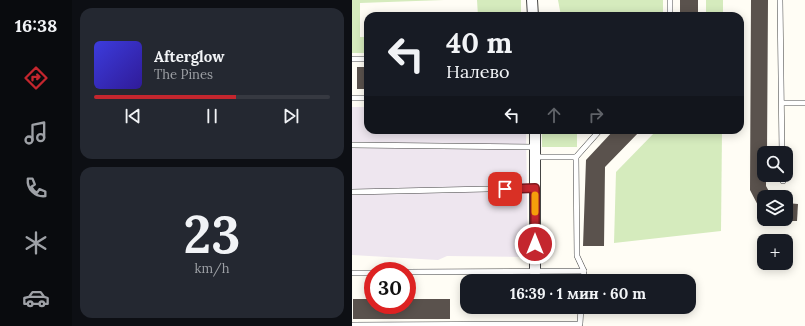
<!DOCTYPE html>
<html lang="ru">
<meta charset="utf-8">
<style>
:root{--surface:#171b24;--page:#242831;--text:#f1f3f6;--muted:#9ea1a6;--line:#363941;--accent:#c4262e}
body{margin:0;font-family:Lora,serif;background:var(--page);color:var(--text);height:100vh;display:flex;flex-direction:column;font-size:15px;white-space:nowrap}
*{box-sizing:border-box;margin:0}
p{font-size:13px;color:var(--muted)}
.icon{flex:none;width:22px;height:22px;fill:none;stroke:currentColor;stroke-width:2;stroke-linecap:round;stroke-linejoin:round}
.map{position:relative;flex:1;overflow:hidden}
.drawer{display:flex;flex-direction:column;gap:8px;padding:8px;background:#0d0f14;width:280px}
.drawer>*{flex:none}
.banner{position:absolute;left:12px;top:12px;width:380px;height:122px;border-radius:12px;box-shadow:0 2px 10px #0003;background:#171b24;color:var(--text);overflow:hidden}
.buttons{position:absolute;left:405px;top:146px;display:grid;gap:8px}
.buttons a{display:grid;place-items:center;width:36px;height:36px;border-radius:8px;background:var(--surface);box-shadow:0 2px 10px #0003;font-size:20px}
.speed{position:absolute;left:12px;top:262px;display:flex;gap:8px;font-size:20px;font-weight:700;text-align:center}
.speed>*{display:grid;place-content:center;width:52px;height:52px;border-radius:50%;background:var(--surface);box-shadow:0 2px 10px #0003;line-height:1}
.speed .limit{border:6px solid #d22;background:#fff;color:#111}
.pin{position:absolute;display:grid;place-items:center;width:34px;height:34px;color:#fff;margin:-17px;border-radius:8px;box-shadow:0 2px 6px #0006}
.me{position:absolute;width:44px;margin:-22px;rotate:0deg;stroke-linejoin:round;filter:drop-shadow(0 0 3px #0008)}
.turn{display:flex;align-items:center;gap:14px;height:84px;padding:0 16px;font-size:18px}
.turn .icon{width:52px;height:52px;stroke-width:2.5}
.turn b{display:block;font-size:28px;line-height:34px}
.lanes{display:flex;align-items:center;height:38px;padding:0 16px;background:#0003;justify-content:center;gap:20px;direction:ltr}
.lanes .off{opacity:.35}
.drawer .tile{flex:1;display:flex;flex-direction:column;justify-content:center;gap:6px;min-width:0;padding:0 14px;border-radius:12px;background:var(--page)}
.drawer .dial{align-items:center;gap:0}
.dial b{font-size:52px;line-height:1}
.song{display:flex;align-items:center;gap:12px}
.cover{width:48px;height:48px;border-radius:6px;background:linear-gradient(135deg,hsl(240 70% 55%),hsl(250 70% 35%))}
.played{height:4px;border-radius:2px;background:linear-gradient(90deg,var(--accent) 60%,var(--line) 60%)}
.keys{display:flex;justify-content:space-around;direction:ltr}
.trip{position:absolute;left:108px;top:274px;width:236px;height:40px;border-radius:12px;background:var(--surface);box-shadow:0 2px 10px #0003;font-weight:700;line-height:40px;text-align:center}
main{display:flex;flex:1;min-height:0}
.dock{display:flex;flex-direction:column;width:72px;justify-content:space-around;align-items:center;background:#090b0e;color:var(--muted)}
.dock .icon{width:28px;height:28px}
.dock .on{color:var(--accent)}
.dock b{font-size:18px;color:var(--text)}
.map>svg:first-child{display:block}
.industrial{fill:#eee6ef}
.green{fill:#d5ebbd}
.building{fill:#5a524d}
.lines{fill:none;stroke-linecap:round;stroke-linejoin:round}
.service-casing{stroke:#444;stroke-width:6}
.minor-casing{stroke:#444;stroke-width:12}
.service{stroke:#fff;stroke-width:5}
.minor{stroke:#fff;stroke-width:10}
.route-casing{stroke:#7f191e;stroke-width:10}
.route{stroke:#c4262e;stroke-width:7}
.slow{stroke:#f59e0b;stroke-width:7}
</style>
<main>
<nav class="dock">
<b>16:38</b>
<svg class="icon on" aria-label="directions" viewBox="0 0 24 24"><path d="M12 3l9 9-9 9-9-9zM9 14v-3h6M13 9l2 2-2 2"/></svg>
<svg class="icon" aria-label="music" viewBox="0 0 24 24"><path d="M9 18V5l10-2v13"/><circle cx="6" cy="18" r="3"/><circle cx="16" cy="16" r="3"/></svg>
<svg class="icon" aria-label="phone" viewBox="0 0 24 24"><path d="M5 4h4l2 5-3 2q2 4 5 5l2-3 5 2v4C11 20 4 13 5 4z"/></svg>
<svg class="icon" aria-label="climate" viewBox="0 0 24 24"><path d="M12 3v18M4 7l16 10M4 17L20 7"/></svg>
<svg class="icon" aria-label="car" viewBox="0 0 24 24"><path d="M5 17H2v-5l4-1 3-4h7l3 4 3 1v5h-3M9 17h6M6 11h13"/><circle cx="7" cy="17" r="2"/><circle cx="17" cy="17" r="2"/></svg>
</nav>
<section class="drawer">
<div class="tile">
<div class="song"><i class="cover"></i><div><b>Afterglow</b><p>The Pines</p></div></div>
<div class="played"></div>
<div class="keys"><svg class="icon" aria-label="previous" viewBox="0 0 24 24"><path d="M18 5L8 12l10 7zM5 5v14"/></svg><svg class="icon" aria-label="pause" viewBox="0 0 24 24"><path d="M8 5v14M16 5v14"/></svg><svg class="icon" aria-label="next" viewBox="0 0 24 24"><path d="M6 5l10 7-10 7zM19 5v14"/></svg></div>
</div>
<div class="tile dial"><b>23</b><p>km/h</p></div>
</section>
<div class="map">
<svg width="453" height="326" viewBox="0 0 453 326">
<rect width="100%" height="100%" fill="#fffdf5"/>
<path class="industrial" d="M0 107H16V130H174L176 257 95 256 86 260 0 255Z"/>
<g class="green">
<path d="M0 0H92L8 3V37H16V53H0Z"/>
<path d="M125 0H169V16H126Z"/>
<path d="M206 0H311V16H209Z"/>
<rect x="354" y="0" width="17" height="16"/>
<rect x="190" y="130" width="35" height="17"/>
<path d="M305 130H370L369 231 262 243 264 172Z"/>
</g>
<g class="building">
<rect x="328" y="0" width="18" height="16"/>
<path d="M399 0H416L415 153H412V175H414V186L420 197H412V217L398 190Z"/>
<rect x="5" y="67" width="11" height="22"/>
<path d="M262 130H289L253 167 252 246H231L234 160Z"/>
<path d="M434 203 446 204 445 221H434Z"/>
<path d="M1 299H21V305H55V299H98V319H1Z"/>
</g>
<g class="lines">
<defs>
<g id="service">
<path d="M318 0V16"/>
<path d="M428 0 430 153"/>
<path d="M0 59H16"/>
<path d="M0 98H16"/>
<path d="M430 103H453"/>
<path d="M0 145 183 147"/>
<path d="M183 157H224"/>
<path d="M431 175V181"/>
<path d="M0 192 183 188"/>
<path d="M55 272 232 271 225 256 224 157 248 130"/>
<path d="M0 273H21"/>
<path d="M231 281 232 271"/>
<path d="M0 325 228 324 229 307"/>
</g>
<g id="minor">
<path d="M180 0 181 16"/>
<path d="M183 272V130"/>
</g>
</defs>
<use href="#service" class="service-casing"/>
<use href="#minor" class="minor-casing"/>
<use href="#service" class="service"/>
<use href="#minor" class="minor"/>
</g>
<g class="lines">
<defs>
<path id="route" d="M153 189 183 188V244"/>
</defs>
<use href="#route" class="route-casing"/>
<use href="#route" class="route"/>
<path class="slow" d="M183 195V212"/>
</g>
</svg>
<div class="buttons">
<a><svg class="icon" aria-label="search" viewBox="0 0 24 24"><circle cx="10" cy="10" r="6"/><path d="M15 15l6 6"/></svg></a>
<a><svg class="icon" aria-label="layers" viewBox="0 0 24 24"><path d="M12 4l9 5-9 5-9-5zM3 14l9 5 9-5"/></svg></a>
<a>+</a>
</div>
<div class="speed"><div class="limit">30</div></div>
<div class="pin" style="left:153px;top:189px;background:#d93025"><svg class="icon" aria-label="arrive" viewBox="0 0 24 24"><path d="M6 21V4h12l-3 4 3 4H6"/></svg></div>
<svg class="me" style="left:183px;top:244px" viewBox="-20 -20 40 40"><circle r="17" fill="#c4262e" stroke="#fff" stroke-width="3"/><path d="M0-11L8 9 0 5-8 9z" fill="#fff"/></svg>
<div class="trip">16:39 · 1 мин · 60 m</div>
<div class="banner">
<div class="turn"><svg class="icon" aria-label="left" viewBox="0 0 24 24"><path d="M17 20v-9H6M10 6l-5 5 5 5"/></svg><div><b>40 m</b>Налево</div></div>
<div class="lanes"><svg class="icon" aria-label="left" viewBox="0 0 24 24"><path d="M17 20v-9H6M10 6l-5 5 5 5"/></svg><svg class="icon off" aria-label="ahead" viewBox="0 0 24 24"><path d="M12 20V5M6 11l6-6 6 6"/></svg><svg class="icon off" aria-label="right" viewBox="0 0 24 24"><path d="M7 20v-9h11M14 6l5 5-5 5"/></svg></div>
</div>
</div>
</main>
